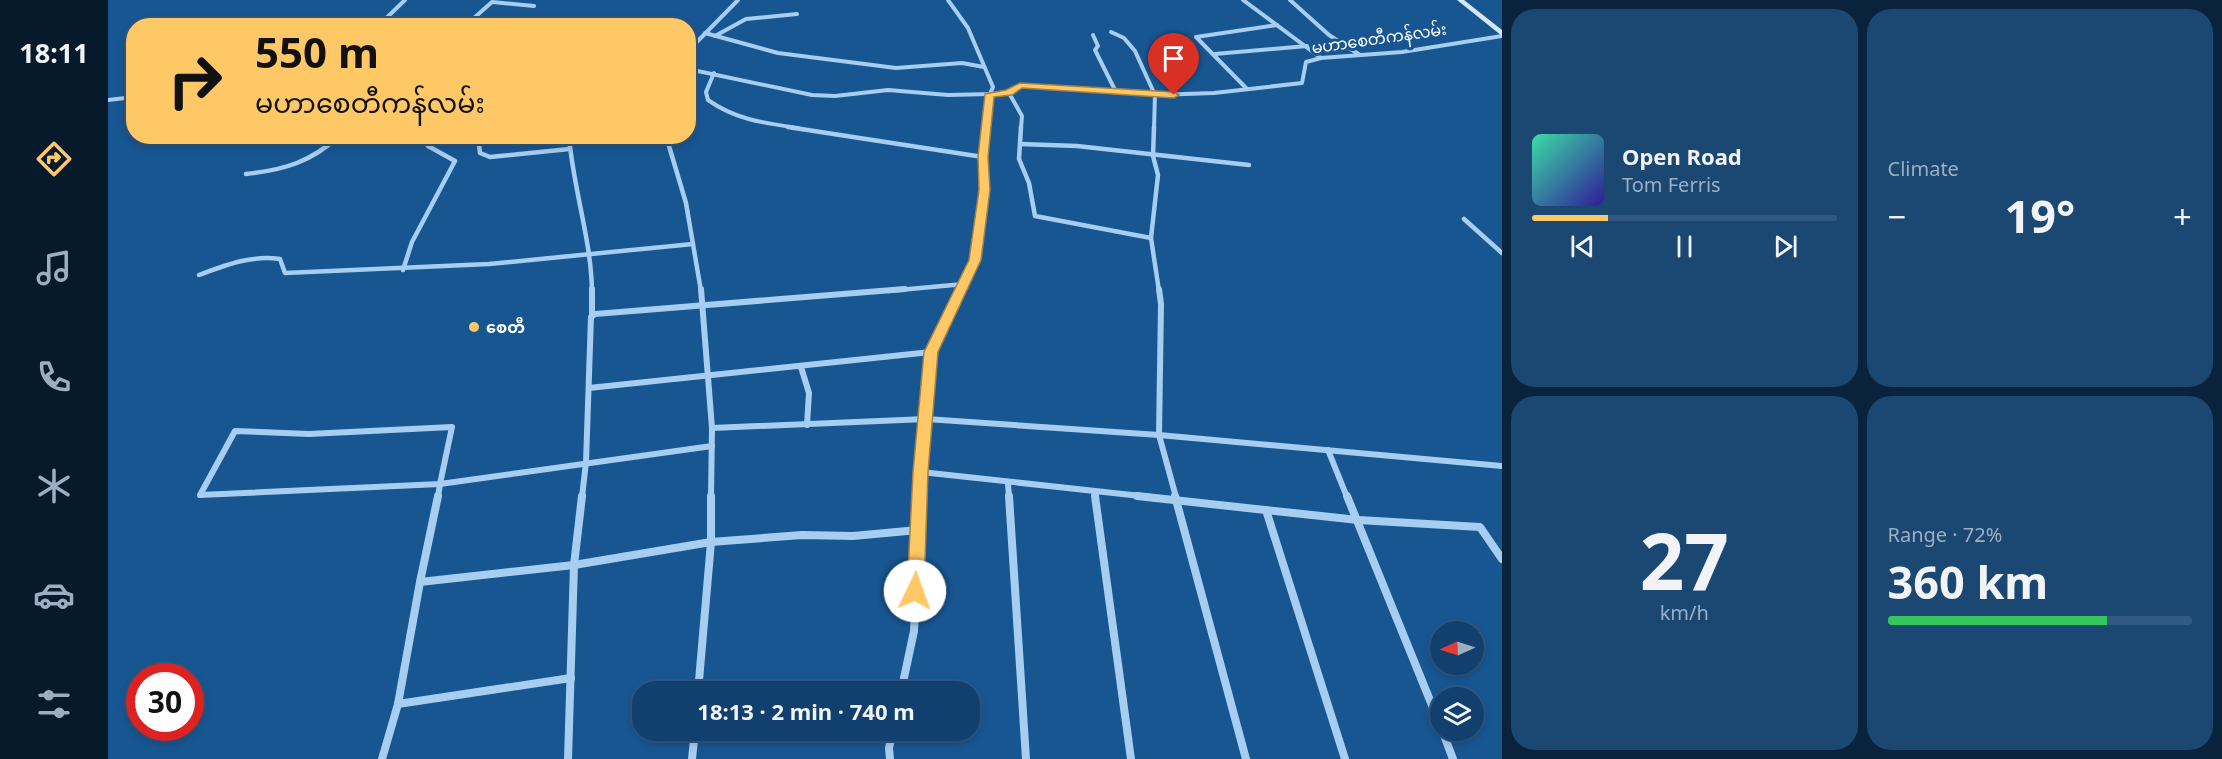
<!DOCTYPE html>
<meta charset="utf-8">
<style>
:root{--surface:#12406e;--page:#1b4773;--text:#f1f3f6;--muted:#9cafc2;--line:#315981;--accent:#ffc866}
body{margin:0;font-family:"Noto Sans","Noto Sans Myanmar",sans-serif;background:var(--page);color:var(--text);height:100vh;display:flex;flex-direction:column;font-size:22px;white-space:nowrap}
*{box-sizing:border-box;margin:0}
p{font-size:20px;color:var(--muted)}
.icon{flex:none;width:33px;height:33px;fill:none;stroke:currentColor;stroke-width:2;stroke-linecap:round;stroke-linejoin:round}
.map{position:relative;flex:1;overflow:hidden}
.panel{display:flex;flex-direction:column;gap:9px;padding:9px;background:#0a233c;width:720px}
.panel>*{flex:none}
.banner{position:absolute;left:18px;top:18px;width:570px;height:126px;border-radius:24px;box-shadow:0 3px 9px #0003,0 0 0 2px var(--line);background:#ffc866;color:#111;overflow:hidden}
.needle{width:39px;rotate:267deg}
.controls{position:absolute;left:1322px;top:621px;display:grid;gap:12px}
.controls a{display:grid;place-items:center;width:54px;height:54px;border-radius:50%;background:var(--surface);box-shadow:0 3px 9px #0003,0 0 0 2px var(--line);font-size:30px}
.speed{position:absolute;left:18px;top:663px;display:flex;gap:12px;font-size:30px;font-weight:700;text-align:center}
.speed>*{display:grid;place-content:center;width:78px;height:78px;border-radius:50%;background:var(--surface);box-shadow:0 3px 9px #0003,0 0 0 2px var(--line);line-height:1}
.speed .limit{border:9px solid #d22;background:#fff;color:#111}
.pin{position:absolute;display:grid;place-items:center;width:51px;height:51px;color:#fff;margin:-62px -26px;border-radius:50% 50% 50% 0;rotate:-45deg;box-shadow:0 0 6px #0007}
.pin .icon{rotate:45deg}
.me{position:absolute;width:66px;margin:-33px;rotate:3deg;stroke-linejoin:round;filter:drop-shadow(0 0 4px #0008)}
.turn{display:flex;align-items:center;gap:21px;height:126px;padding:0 30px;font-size:27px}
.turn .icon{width:78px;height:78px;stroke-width:2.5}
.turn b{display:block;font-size:42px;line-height:51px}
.big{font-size:45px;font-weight:700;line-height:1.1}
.panel .tile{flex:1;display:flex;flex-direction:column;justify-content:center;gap:9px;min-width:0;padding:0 21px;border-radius:24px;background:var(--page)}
.panel .dial{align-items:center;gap:0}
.dial b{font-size:78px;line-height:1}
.song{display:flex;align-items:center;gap:18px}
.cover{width:72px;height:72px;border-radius:9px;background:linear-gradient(135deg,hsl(160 70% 55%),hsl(250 70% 35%))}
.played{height:6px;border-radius:3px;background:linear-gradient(90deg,var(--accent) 25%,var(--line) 25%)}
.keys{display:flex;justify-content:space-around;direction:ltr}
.heat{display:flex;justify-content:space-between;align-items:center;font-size:33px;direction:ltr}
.charge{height:9px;border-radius:4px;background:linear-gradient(90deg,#34c759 72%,var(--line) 0)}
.panel .tiles{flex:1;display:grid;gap:9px;grid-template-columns:repeat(2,1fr)}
.trip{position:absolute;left:524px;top:681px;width:348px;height:60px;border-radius:24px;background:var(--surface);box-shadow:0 3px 9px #0003,0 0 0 2px var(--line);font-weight:700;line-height:60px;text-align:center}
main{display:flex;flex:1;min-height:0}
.tab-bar{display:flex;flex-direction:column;width:108px;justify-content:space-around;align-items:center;background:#071a2c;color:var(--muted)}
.tab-bar .icon{width:42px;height:42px}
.tab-bar .on{color:var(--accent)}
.tab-bar b{font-size:27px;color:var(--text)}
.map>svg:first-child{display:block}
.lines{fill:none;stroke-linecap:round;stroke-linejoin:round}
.street-far3{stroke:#a7cdf0;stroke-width:4}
.street-far2{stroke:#a7cdf0;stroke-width:4.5}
.street-far1{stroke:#a7cdf0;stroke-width:6}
.street{stroke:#a7cdf0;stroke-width:8}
.secondary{fill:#d5e8fb;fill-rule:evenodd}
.route{fill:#ffc866;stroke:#a68242;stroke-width:1.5}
.poi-dot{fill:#ffc866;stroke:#185692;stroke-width:2}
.labels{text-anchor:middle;stroke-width:6;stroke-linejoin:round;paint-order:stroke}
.street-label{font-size:16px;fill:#fff;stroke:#185692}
.poi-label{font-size:16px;font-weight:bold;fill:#fff;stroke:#185692;text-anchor:start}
</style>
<main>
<nav class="tab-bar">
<b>18:11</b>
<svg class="icon on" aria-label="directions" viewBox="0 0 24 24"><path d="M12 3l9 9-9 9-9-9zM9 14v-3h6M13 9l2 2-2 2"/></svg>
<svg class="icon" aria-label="music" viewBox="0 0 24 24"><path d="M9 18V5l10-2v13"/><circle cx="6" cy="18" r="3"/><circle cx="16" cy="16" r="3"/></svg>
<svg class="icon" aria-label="phone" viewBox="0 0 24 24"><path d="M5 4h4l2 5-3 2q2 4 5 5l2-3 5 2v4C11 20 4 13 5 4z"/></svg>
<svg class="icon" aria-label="climate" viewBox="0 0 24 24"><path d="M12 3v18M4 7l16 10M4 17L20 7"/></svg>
<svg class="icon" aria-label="car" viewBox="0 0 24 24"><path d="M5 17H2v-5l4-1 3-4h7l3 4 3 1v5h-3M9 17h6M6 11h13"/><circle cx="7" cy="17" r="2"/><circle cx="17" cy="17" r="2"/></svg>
<svg class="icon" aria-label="filters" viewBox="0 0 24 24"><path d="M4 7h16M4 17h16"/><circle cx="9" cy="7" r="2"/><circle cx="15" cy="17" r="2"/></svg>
</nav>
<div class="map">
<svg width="1394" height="759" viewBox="0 0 1394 759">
<rect width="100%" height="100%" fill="#185692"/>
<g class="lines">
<g class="street-far3">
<path d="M1135 0 1213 58"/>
<path d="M1182 0 1221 35 1252 55"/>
<path d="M270 26 297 0"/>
<path d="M357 26 384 2 426 6"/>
<path d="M1003 32 1016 38 1027 51 1047 95 1046 128"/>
<path d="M597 33 670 53 788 68 854 63 876 67"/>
<path d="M985 35 990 46 987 50 1008 92"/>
<path d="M607 36 638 19 689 14"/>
<path d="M580 51 630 0"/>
<path d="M1107 54 1199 46"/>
<path d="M580 69 704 95 727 96 780 90 840 95 882 94 885 87 860 28 840 0"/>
<path d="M606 73 598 92 600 100C628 120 657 123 690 128"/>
<path d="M1139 89 1088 37 1169 25"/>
<path d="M901 93 914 116 913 128"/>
<path d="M0 100 26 97"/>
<path d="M878 128 882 94 901 93 912 85 1047 95 1106 93 1194 83 1198 62 1213 58 1294 52 1394 36"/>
</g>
<g class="street-far2">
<path d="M680 127 875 157"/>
<path d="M913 127 911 159 921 183 927 216 1043 238"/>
<path d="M1046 127 1045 156 1050 175 1043 238 1051 291"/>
<path d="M370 136 372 153 382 157 461 149"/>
<path d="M461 136C465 188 483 238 484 291"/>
<path d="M558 136 578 203 593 291"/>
<path d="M912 144 969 146 1141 165"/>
<path d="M138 174C176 170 203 162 231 136"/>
<path d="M1356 219 1394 253"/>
<path d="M295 270 304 242 347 161 320 146 344 136"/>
<path d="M91 275C118 265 143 255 172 259L177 273 381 264 585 244"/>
<path d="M780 291 856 284"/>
<path d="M852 291C857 281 863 271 866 261 880 223 874 168 878 127"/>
</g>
<g class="street-far1">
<path d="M484 289V315"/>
<path d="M593 289 604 428 603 497"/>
<path d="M1051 289 1053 304 1051 435 1068 497"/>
<path d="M693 367 701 393 699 425"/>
<path d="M481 388 823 352"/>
<path d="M344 427 332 484 92 495 127 431 201 434Z"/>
<path d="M604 428 818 419 1051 435 1394 466"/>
<path d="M1220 450 1239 497"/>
<path d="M813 472 1042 497"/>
<path d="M332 484 604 446"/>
<path d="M900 484 901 497"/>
<path d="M987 492 988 497"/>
<path d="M330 497 332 484"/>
<path d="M474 497 478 462 483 317 487 314 797 289"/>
<path d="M812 497 823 352 853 289"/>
</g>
<g class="street">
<path d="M901 496 918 759"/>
<path d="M987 496 1023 759"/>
<path d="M1029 496 1250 520 1372 527 1394 559"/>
<path d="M1067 496 1138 759"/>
<path d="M1239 496 1332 725"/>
<path d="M1158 510 1237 759"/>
<path d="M312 582 330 496"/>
<path d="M590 692 603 542V496"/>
<path d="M793 692 806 631 812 496"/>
<path d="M290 704 463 678"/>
<path d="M1334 730 1345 759"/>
<path d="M274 759 290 704 312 582 466 565 603 542 694 535 745 536 810 530"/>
<path d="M460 759 466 565 474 496"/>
<path d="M584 759 587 730"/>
<path d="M782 759 781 748 785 730"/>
</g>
<path class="secondary" d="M1349 0H1356L1394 30V36Z"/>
</g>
<path class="route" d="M912 83 1066 92 1071 95 1066 98 914 88 904 95 886 97 880 157 882 190 873 260 830 352 820 472 816 591 813 596 807 599 801 596 799 591 805 472 816 352 861 260 871 190 870 157 877 94 898 90Z"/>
<circle class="poi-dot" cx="366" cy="327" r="6"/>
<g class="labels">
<g class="street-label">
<text transform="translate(1271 38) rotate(-8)" y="6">မဟာစေတီကန်လမ်း</text>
</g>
<g class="poi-label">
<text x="378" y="333">စေတီ</text>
</g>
</g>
</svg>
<div class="controls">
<a><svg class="needle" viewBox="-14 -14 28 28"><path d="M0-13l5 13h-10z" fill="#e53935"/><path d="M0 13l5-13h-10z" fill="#9cafc2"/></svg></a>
<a><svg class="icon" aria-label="layers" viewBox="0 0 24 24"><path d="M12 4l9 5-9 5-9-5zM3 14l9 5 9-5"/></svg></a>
</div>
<div class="speed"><div class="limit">30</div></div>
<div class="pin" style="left:1066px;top:95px;background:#d93025"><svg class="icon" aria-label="arrive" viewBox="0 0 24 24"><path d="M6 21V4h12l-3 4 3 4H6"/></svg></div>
<svg class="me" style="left:807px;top:591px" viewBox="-20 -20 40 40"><circle r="19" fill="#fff"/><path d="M0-13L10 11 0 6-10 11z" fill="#ffc866"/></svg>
<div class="trip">18:13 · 2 min · 740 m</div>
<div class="banner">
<div class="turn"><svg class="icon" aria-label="right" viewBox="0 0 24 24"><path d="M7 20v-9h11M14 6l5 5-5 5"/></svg><div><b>550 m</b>မဟာစေတီကန်လမ်း</div></div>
</div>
</div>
<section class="panel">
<div class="tiles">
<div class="tile">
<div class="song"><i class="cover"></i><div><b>Open Road</b><p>Tom Ferris</p></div></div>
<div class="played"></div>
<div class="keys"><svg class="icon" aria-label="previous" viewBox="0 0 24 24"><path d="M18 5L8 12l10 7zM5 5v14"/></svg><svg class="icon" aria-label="pause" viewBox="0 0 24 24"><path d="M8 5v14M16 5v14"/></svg><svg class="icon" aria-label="next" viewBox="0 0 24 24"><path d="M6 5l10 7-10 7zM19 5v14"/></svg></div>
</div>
<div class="tile"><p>Climate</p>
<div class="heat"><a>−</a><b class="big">19°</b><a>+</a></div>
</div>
<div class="tile dial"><b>27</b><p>km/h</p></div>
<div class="tile"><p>Range · 72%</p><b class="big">360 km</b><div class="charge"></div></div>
</div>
</section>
</main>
